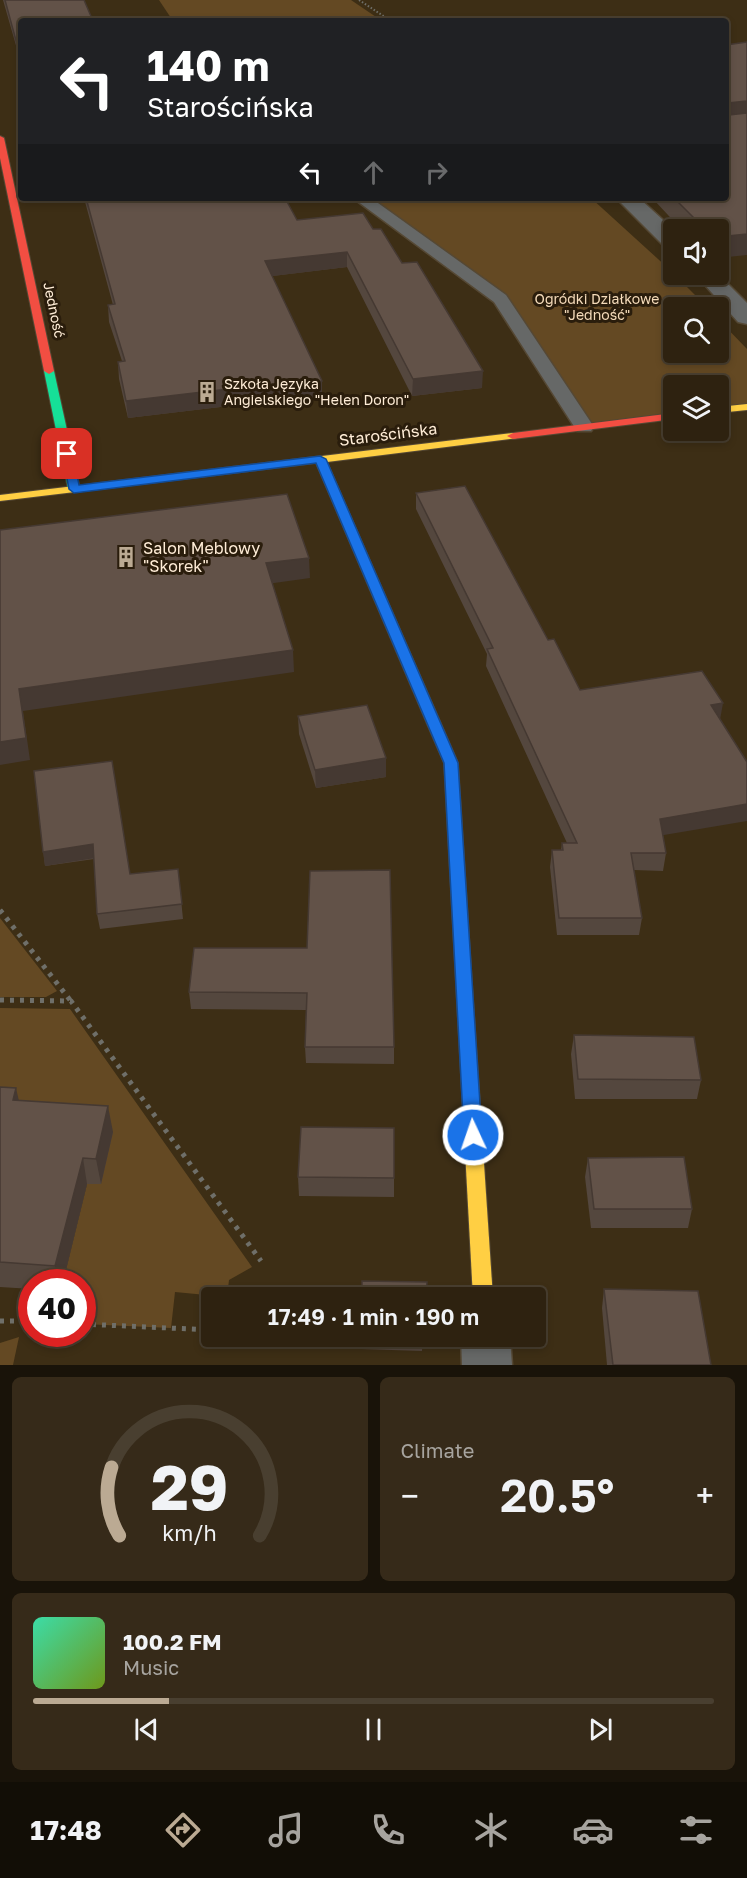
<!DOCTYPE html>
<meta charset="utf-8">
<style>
:root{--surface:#2e2210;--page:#362a19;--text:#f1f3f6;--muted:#a7a49f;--line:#493f30;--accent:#bbaa93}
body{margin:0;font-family:"Golos Text",sans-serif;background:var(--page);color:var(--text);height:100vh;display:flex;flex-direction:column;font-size:22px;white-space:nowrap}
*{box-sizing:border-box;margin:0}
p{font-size:20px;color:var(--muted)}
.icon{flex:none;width:33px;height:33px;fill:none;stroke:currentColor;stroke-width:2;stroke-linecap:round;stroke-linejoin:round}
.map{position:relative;height:1365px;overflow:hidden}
.drawer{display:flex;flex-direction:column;gap:12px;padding:12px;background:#191309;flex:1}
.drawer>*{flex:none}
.guide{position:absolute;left:18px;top:18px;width:711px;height:183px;border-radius:6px;box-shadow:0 3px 9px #0003,0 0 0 2px var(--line);background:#202124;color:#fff;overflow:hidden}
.buttons{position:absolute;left:663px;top:219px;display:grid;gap:12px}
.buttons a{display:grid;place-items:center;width:66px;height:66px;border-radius:6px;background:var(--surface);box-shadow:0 3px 9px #0003,0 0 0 2px var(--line);font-size:30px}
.speed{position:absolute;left:18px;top:1269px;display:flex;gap:12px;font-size:30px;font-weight:700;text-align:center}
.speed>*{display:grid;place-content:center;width:78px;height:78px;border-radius:50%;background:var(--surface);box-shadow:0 3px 9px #0003,0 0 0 2px var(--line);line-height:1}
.speed .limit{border:9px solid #d22;background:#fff;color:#111}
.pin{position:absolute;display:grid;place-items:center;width:51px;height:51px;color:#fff;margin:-26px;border-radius:12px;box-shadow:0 3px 9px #0006}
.me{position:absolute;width:66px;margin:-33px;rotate:357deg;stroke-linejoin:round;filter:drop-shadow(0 0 4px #0008)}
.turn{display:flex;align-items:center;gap:21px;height:126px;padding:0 30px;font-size:27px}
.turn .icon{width:78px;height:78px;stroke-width:2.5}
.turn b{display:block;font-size:42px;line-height:51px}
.lanes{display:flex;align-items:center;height:57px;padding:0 30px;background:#0003;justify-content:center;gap:30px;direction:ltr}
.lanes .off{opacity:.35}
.big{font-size:45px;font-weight:600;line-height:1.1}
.drawer .card{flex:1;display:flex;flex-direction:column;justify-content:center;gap:9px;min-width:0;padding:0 21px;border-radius:9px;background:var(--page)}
.drawer .dial{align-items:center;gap:0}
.dial svg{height:156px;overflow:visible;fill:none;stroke:var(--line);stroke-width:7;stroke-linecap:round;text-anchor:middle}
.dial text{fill:var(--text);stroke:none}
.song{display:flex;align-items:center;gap:18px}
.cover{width:72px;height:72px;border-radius:9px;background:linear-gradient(135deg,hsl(160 70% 55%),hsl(80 70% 35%))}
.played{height:6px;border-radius:3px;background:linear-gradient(90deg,var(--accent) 20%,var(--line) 20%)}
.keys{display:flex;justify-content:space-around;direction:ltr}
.heat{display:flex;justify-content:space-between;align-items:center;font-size:33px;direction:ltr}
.drawer .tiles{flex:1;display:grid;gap:12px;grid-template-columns:1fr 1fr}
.card:last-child{grid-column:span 2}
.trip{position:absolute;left:201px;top:1287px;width:345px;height:60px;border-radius:6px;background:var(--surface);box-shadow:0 3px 9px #0003,0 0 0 2px var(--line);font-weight:600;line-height:60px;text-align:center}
.tab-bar{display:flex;height:96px;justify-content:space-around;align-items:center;background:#120e06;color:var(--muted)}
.tab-bar .icon{width:42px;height:42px}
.tab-bar .on{color:var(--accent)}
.tab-bar b{font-size:27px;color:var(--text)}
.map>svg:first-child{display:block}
.green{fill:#644923}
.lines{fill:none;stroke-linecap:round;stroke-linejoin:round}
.lane-casing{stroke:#554834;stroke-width:3}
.street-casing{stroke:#554834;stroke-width:3}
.fast-casing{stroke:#554834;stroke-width:2}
.slow-casing{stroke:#554834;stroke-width:2}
.jam-casing{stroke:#554834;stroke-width:2}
.path-far1{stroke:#6f6f69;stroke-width:2;stroke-dasharray:1.5 2;stroke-linecap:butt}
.path{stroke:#6f6f69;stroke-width:5;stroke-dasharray:4 6;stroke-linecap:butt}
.lane{fill:#666867;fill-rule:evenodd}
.street{fill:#666867;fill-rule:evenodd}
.fast{fill:#16e098;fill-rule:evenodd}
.slow{fill:#ffcf43;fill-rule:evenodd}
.jam{fill:#f24e42;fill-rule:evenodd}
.wall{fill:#54473e}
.shaded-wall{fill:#453932}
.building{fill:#625248;stroke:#453932;stroke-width:1.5}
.route{fill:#1a73e8;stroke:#114b97;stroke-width:1.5}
.labels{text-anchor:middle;stroke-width:6;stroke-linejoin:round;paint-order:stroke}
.far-park-label{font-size:14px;fill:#f5dbba;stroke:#2a1d0c}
.far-street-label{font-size:14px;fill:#ffedd7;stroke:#2a1d0c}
.far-poi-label{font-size:14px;fill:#ffedd7;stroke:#2a1d0c;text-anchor:start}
.street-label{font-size:16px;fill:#ffedd7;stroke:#2a1d0c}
.poi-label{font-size:16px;fill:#ffedd7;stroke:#2a1d0c;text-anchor:start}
</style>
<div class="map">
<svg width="747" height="1365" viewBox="0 0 747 1365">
<rect width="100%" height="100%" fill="#3d2e15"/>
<g class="green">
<path d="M159 0H351L382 21H173Z"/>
<path d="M361 198H591L669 269 707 307 674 308V352H718L719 320 747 349V407L719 410 718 386H674L673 416 584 427 500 299Z"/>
<path d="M0 918 57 991 46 997H0Z"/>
<path d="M0 1008 70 1009 252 1267 229 1280 227 1297 175 1292 171 1328 83 1324 82 1282H63L87 1184H101L0 1113Z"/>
<path d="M19 1337 13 1365H0V1343Z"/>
</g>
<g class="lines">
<defs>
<path id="lane" d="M353 198H371L506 295 594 427 591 431H577L494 302Z"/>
<g id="street">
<path d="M616 198H639L674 230V250L666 248Z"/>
<path d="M695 274H718L747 303V324L738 322Z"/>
<path d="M461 1336H510L512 1365H462Z"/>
</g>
<path id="fast" d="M49 368 54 371 80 489 74 492 68 489 44 371Z"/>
<g id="slow">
<path d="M747 404V410L718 413V407Z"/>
<path d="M513 433 519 436 517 438 327 462 442 726 435 731 428 726 316 463 0 501V495Z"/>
<path d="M464 978 470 980 472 984 493 1298H473L456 984 458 980Z"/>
</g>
<g id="jam">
<path d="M0 136 4 138 54 371 49 374 44 371 0 158Z"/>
<path d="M674 413V419L513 439 507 436 513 433Z"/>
<path d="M435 721 442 726 458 763 472 984 470 988 464 990 458 988 456 984 444 763 428 726Z"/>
</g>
</defs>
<use href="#lane" class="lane-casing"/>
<use href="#street" class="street-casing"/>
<use href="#fast" class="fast-casing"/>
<use href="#slow" class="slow-casing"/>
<use href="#jam" class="jam-casing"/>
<path class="path-far1" d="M359 0 391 21"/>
<g class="path">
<path d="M0 910 70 1000"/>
<path d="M0 1000 71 1001 261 1261"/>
<path d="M0 1321H32"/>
<path d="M82 1324 212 1330"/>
</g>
<use href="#lane" class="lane"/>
<use href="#street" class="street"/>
<use href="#fast" class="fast"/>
<use href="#slow" class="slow"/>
<use href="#jam" class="jam"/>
</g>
<g class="wall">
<path d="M3 0H84L21 21V63Z"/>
<path d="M84 198H285L297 220 373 229 402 263 482 388 412 396 347 267 272 276 322 381V398L264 405 263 402 128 418 119 379 118 362 122 361 109 322 108 305H113Z"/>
<path d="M645 198H726L718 230H682L654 200 648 201Z"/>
<path d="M416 493 548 640 580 690 663 836 666 853 663 871 634 870 642 918 639 935H557L550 867 552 850H561L562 843H567L486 666 487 654 416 509Z"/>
<path d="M298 716 386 777 316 788 299 734Z"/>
<path d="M34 771 130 874 178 869 183 919 100 929 97 914 94 859 45 866Z"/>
<path d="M307 948 394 1047V1064L306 1063 305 1047 306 1010 191 1009 189 992Z"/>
<path d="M574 1035 701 1080 697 1099H575L571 1054Z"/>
<path d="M0 1087 19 1101 113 1132 101 1184H87L63 1282H32V1289L0 1287Z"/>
<path d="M394 1128V1197L299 1196 298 1177Z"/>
<path d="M588 1158 692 1209 688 1228H591L585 1177Z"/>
<path d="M604 1289 711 1365H607L602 1308Z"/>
<path d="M361 1336H423L422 1351 361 1349Z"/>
</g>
<g class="shaded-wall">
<path d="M747 101V120L726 122V105L728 103Z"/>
<path d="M649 198H654V200L648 201Z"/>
<path d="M747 234V255L718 258V237Z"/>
<path d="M347 252V267L265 277V261Z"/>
<path d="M483 371 482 388 412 396 413 379Z"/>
<path d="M322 381V398L264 405 263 388Z"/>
<path d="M262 385 263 402 128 418 126 401Z"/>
<path d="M309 558 310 578 267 584 266 563Z"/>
<path d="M293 650 294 672 23 711 30 760 0 765V742L19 689Z"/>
<path d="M723 703 720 720 711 705Z"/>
<path d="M386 758V777L316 788 315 770Z"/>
<path d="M747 804V821L658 836 660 819Z"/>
<path d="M93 844 95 858 45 866 43 852Z"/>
<path d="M16 1088 22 1114 13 1100Z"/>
<path d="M108 1106 113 1132 101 1184 96 1159Z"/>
<path d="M83 1158 87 1184 63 1282H59L55 1266Z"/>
</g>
<g class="building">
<path d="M5 0H84L93 21H21V59Z"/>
<path d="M747 42V101L728 103 726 105V113L729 115 747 113V234L718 237V230H706L674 198H726V45Z"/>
<path d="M86 198H285L297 220 363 213 373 229H381L402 263 417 262 483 371 413 379 347 252 265 261 322 381 263 388 262 385 126 401 118 362 125 361 108 305 115 304Z"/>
<path d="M465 486 548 640 554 639 580 690 702 671 723 703 711 705 747 762V804L660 819 666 853H631L642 918H559L552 850H563L562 843H577L487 649 493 648 416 493Z"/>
<path d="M287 494 309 558 266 563 293 650 19 689 26 738 0 742V530Z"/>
<path d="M367 705 386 758 315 770 298 716Z"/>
<path d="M112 761 130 874 178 869 182 904 97 914 93 844 43 852 34 771Z"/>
<path d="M390 870 394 1047H305L307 993 189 992 194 948H307L310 871Z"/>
<path d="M574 1035 694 1037 701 1080 578 1079Z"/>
<path d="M0 1087 16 1088 13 1100 108 1106 96 1159 83 1158 55 1266 0 1262Z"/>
<path d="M301 1127 394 1128V1178L298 1177Z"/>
<path d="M684 1157 692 1209H594L588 1158Z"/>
<path d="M362 1281 427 1282 426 1298H362Z"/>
<path d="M604 1289 698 1291 711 1365H613Z"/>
<path d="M361 1336H422V1340L361 1339Z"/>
</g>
<path class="route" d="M67 451 73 454 79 485 320 456 326 459 458 763 482 1135 479 1140 473 1142 467 1140 464 1135 444 763 316 463 74 493 69 489 62 454Z"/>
<defs>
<symbol id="building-bare" viewBox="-9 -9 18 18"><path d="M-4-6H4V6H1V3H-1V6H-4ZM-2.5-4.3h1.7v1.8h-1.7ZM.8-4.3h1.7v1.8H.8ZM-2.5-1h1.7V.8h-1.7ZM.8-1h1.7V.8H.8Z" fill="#bbaa93" stroke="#2a1d0c" stroke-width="2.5" paint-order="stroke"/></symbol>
</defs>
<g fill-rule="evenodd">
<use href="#building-bare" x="192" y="377" width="30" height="30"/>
<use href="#building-bare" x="111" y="542" width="30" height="30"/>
</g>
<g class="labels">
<g class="far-park-label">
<text x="597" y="304">Ogródki Działkowe<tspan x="597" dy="16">"Jedność"</tspan></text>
</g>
<g class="far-street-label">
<text transform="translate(54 310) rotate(78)" y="5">Jedność</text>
</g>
<g class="far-poi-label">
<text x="224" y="389">Szkoła Języka<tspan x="224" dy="16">Angielskiego "Helen Doron"</tspan></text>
</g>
<g class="street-label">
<text transform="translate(388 434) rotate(-7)" y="6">Starościńska</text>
</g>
<g class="poi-label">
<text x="143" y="554">Salon Meblowy<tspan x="143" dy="18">"Skorek"</tspan></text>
</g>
</g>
</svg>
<div class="buttons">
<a><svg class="icon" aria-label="sound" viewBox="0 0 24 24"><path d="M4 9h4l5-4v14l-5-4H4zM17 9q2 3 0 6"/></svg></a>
<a><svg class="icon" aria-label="search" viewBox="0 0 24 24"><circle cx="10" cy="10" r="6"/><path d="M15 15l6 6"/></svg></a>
<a><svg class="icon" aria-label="layers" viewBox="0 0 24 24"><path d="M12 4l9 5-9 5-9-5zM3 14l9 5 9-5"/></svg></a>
</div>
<div class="speed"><div class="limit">40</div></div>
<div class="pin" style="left:67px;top:454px;background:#d93025"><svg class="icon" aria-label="arrive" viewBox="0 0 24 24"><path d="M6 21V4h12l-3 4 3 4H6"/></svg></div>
<svg class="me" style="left:473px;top:1135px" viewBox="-20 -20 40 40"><circle r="17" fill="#1a73e8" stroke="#fff" stroke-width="3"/><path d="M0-11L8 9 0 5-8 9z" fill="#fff"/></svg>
<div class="trip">17:49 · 1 min · 190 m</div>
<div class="guide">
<div class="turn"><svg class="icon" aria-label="left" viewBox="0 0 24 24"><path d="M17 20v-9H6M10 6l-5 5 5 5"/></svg><div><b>140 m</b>Starościńska</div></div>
<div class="lanes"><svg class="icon" aria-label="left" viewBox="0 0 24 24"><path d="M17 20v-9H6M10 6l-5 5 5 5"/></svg><svg class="icon off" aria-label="ahead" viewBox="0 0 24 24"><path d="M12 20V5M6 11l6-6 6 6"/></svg><svg class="icon off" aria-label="right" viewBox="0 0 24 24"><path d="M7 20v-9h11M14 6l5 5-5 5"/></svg></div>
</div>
</div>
<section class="drawer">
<div class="tiles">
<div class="card dial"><svg viewBox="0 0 100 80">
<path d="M14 69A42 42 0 1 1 86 69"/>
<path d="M14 69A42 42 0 0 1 10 34" stroke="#bbaa93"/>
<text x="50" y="56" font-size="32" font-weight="700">29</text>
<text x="50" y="72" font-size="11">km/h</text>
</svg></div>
<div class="card"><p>Climate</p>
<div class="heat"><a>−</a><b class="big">20.5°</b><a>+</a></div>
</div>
<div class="card">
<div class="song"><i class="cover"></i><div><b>100.2 FM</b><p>Music</p></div></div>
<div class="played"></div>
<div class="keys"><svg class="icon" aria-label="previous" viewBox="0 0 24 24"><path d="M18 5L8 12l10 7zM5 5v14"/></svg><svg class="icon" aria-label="pause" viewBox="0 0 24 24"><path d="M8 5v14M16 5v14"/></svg><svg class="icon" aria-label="next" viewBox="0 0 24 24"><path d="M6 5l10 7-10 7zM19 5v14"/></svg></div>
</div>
</div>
</section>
<nav class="tab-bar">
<b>17:48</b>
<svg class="icon on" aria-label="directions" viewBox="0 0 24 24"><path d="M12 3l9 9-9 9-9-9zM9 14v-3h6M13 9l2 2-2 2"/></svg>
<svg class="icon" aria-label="music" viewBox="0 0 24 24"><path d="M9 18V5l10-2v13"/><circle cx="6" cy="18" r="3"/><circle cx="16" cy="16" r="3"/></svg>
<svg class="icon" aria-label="phone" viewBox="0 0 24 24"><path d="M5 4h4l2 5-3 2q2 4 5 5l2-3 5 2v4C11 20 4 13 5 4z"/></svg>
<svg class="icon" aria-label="climate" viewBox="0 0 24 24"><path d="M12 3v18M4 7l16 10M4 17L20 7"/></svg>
<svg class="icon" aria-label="car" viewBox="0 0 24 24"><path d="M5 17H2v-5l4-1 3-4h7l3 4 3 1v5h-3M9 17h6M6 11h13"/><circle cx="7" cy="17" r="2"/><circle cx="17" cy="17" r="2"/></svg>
<svg class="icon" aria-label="filters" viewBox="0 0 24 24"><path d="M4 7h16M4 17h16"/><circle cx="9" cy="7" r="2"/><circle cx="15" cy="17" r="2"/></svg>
</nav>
